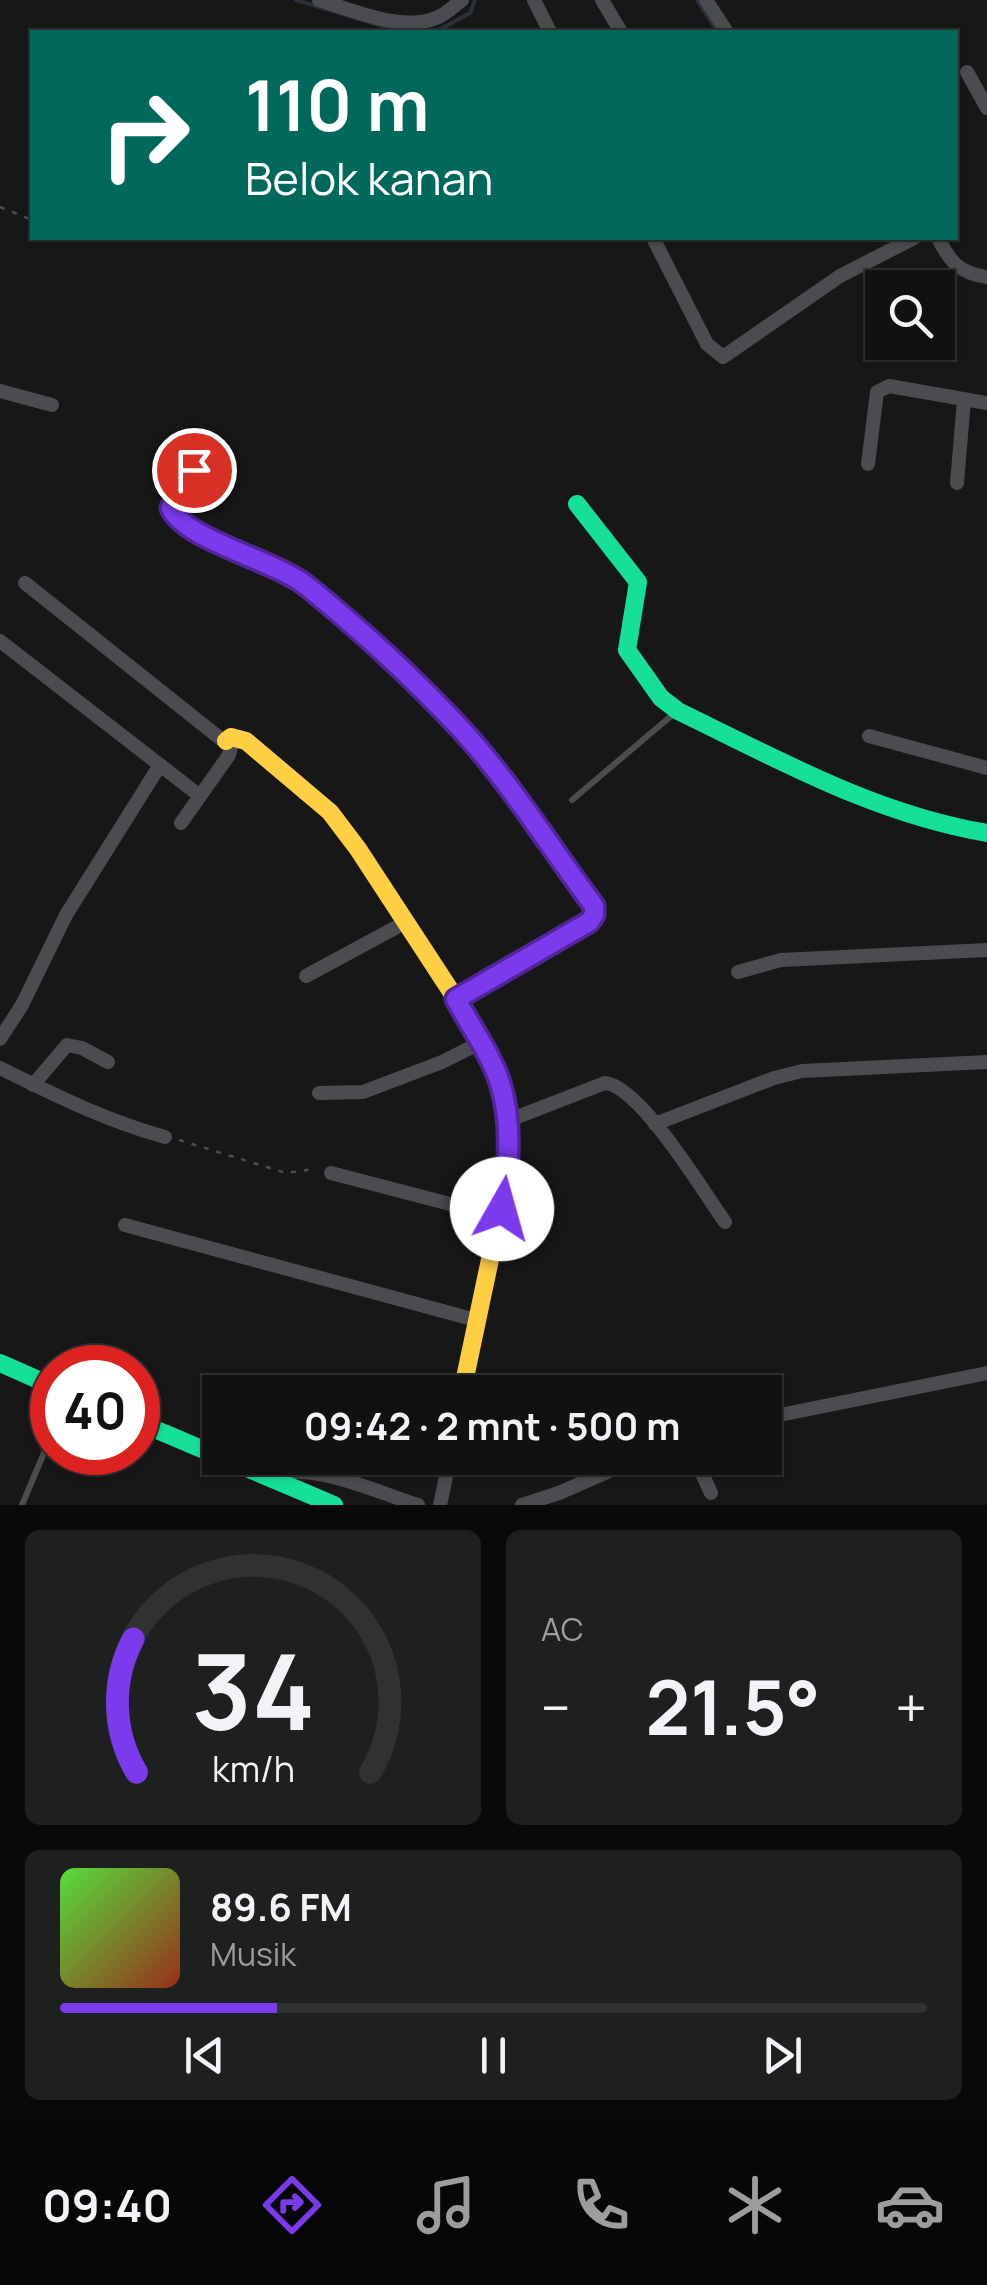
<!DOCTYPE html>
<html lang="id">
<meta charset="utf-8">
<style>
:root{--surface:#111;--page:#1e1f1f;--text:#f1f3f6;--muted:#9c9d9f;--line:#303131;--accent:#7c3aed}
body{margin:0;font-family:Manrope,sans-serif;background:var(--page);color:var(--text);height:100vh;display:flex;flex-direction:column;font-size:38px;white-space:nowrap}
*{box-sizing:border-box;margin:0}
p{font-size:32px;color:var(--muted)}
.icon{flex:none;width:55px;height:55px;fill:none;stroke:currentColor;stroke-width:2;stroke-linecap:round;stroke-linejoin:round}
.map{position:relative;height:1505px;overflow:hidden}
.drawer{display:flex;flex-direction:column;gap:25px;padding:25px;background:#090909;flex:1}
.drawer>*{flex:none}
.top-card{position:absolute;left:30px;top:30px;width:928px;height:210px;border-radius:0px;box-shadow:0 2px 8px #0004,0 0 0 2px var(--line);background:#00695c;color:#fff;overflow:hidden}
.controls{position:absolute;left:865px;top:270px;display:grid;gap:20px}
.controls a{display:grid;place-items:center;width:90px;height:90px;border-radius:0px;background:var(--surface);box-shadow:0 2px 8px #0004,0 0 0 2px var(--line);font-size:50px}
.speed{position:absolute;left:30px;top:1345px;display:flex;gap:20px;font-size:50px;font-weight:700;text-align:center}
.speed>*{display:grid;place-content:center;width:130px;height:130px;border-radius:50%;background:var(--surface);box-shadow:0 2px 8px #0004,0 0 0 2px var(--line);line-height:1}
.speed .limit{border:15px solid #d22;background:#fff;color:#111}
.pin{position:absolute;display:grid;place-items:center;width:85px;height:85px;color:#fff;margin:-42px;border:5px solid #fff;border-radius:50%;box-shadow:0 2px 10px #0007}
.me{position:absolute;width:110px;margin:-55px;rotate:7deg;stroke-linejoin:round;filter:drop-shadow(0 0 8px #0008)}
.turn{display:flex;align-items:center;gap:35px;height:210px;padding:0 50px;font-size:45px}
.turn .icon{width:130px;height:130px;stroke-width:2.5}
.turn b{display:block;font-size:70px;line-height:85px}
.big{font-size:75px;font-weight:700;line-height:1.1}
.drawer .widget{flex:1;display:flex;flex-direction:column;justify-content:center;gap:15px;min-width:0;padding:0 35px;border-radius:15px;background:var(--page)}
.drawer .dial{align-items:center;gap:0}
.dial svg{height:260px;overflow:visible;fill:none;stroke:var(--line);stroke-width:7;stroke-linecap:round;text-anchor:middle}
.dial text{fill:var(--text);stroke:none}
.song{display:flex;align-items:center;gap:30px}
.cover{width:120px;height:120px;border-radius:15px;background:linear-gradient(135deg,hsl(110 70% 55%),hsl(10 70% 35%))}
.played{height:10px;border-radius:5px;background:linear-gradient(90deg,var(--accent) 25%,var(--line) 25%)}
.keys{display:flex;justify-content:space-around;direction:ltr}
.heat{display:flex;justify-content:space-between;align-items:center;font-size:55px;direction:ltr}
.drawer .tiles{flex:1;display:grid;gap:25px;grid-template-columns:1fr 1fr}
.widget:last-child{grid-column:span 2}
.trip{position:absolute;left:202px;top:1375px;width:580px;height:100px;border-radius:0px;background:var(--surface);box-shadow:0 2px 8px #0004,0 0 0 2px var(--line);font-weight:700;line-height:100px;text-align:center}
.dock{display:flex;height:160px;justify-content:space-around;align-items:center;background:#070707;color:var(--muted)}
.dock .icon{width:70px;height:70px}
.dock .on{color:var(--accent)}
.dock b{font-size:45px;color:var(--text)}
.map>svg:first-child{display:block}
.lines{fill:none;stroke-linecap:round;stroke-linejoin:round}
.stream{stroke:#2a3239;stroke-width:4}
.path{stroke:#4d4e52;stroke-width:2.5;stroke-dasharray:5 8;stroke-linecap:butt}
.lane{stroke:#4b4c50;stroke-width:6}
.street{stroke:#4b4c50;stroke-width:14}
.fast{stroke:#16e098;stroke-width:18}
.slow{stroke:#ffcf43;stroke-width:18}
.route-casing{stroke:#51269a;stroke-width:25}
.route{stroke:#7c3aed;stroke-width:18}
</style>
<div class="map">
<svg width="987" height="1505" viewBox="0 0 987 1505">
<rect width="100%" height="100%" fill="#171717"/>
<g class="lines">
<g class="stream">
<path d="M296 0 403 32"/>
<path d="M697 0 718 32"/>
<path d="M435 32 470 13 475 0"/>
</g>
<g class="path">
<path d="M0 207 32 220"/>
<path d="M179 1140 286 1173 315 1169"/>
</g>
<g class="lane">
<path d="M572 800 677 711"/>
<path d="M22 1505 52 1434"/>
</g>
<g class="street">
<path d="M319 0C352 10 402 32 436 18 445 15 454 6 462 0"/>
<path d="M534 0 550 32"/>
<path d="M602 0 621 32"/>
<path d="M706 0 727 32"/>
<path d="M967 72 987 108"/>
<path d="M653 238 707 344 723 357 840 276 914 238"/>
<path d="M938 238C950 262 959 273 987 277"/>
<path d="M0 391 52 405"/>
<path d="M868 464 877 392 889 386 987 403"/>
<path d="M957 483 964 400"/>
<path d="M25 583 231 747 229 755 181 823"/>
<path d="M0 641 200 796"/>
<path d="M869 736 987 768"/>
<path d="M738 972 781 960 987 950"/>
<path d="M306 976 406 922"/>
<path d="M0 1039 22 1005 66 915 160 765"/>
<path d="M0 1068C55 1095 106 1121 165 1137"/>
<path d="M33 1085 67 1045 82 1048 108 1062"/>
<path d="M319 1093 363 1092 442 1062 480 1043"/>
<path d="M507 1121 605 1083C640 1086 703 1191 725 1222"/>
<path d="M655 1124 774 1078 802 1071 987 1062"/>
<path d="M331 1173 500 1217"/>
<path d="M125 1225 476 1320"/>
<path d="M765 1418 987 1373"/>
<path d="M695 1458 711 1493"/>
<path d="M270 1474C320 1464 371 1490 418 1505"/>
<path d="M440 1505 450 1458"/>
<path d="M522 1505 559 1493 639 1458"/>
</g>
<g class="fast">
<path d="M577 504 638 582 627 650 661 698 678 711C779 760 875 814 987 833"/>
<path d="M456 999 589 922 594 915 593 906 490 763"/>
<path d="M0 1363 52 1386"/>
<path d="M138 1422 334 1505"/>
</g>
<g class="slow">
<path d="M194 470 171 508C201 547 256 554 296 579 320 594 340 614 361 632 407 673 451 715 490 763"/>
<path d="M226 741 231 737 246 741 330 812 358 849 456 999 500 1080 507 1121V1179L462 1392"/>
</g>
</g>
<g class="lines">
<defs>
<path id="route" d="M194 470 171 508C186 541 276 560 308 587 361 630 413 678 460 728 510 782 550 847 594 906V915L589 922 456 999C470 1026 491 1054 500 1083 513 1123 509 1169 502 1209"/>
</defs>
<use href="#route" class="route-casing"/>
<use href="#route" class="route"/>
</g>
</svg>
<div class="controls">
<a><svg class="icon" aria-label="search" viewBox="0 0 24 24"><circle cx="10" cy="10" r="6"/><path d="M15 15l6 6"/></svg></a>
</div>
<div class="speed"><div class="limit">40</div></div>
<div class="pin" style="left:194px;top:470px;background:#d93025"><svg class="icon" aria-label="arrive" viewBox="0 0 24 24"><path d="M6 21V4h12l-3 4 3 4H6"/></svg></div>
<svg class="me" style="left:502px;top:1209px" viewBox="-20 -20 40 40"><circle r="19" fill="#fff"/><path d="M0-13L10 11 0 6-10 11z" fill="#7c3aed"/></svg>
<div class="trip">09:42 · 2 mnt · 500 m</div>
<div class="top-card">
<div class="turn"><svg class="icon" aria-label="right" viewBox="0 0 24 24"><path d="M7 20v-9h11M14 6l5 5-5 5"/></svg><div><b>110 m</b>Belok kanan</div></div>
</div>
</div>
<section class="drawer">
<div class="tiles">
<div class="widget dial"><svg viewBox="0 0 100 80">
<path d="M14 69A42 42 0 1 1 86 69"/>
<path d="M14 69A42 42 0 0 1 13 28" stroke="#7c3aed"/>
<text x="50" y="56" font-size="32" font-weight="700">34</text>
<text x="50" y="72" font-size="11">km/h</text>
</svg></div>
<div class="widget"><p>AC</p>
<div class="heat"><a>−</a><b class="big">21.5°</b><a>+</a></div>
</div>
<div class="widget">
<div class="song"><i class="cover"></i><div><b>89.6 FM</b><p>Musik</p></div></div>
<div class="played"></div>
<div class="keys"><svg class="icon" aria-label="previous" viewBox="0 0 24 24"><path d="M18 5L8 12l10 7zM5 5v14"/></svg><svg class="icon" aria-label="pause" viewBox="0 0 24 24"><path d="M8 5v14M16 5v14"/></svg><svg class="icon" aria-label="next" viewBox="0 0 24 24"><path d="M6 5l10 7-10 7zM19 5v14"/></svg></div>
</div>
</div>
</section>
<nav class="dock">
<b>09:40</b>
<svg class="icon on" aria-label="directions" viewBox="0 0 24 24"><path d="M12 3l9 9-9 9-9-9zM9 14v-3h6M13 9l2 2-2 2"/></svg>
<svg class="icon" aria-label="music" viewBox="0 0 24 24"><path d="M9 18V5l10-2v13"/><circle cx="6" cy="18" r="3"/><circle cx="16" cy="16" r="3"/></svg>
<svg class="icon" aria-label="phone" viewBox="0 0 24 24"><path d="M5 4h4l2 5-3 2q2 4 5 5l2-3 5 2v4C11 20 4 13 5 4z"/></svg>
<svg class="icon" aria-label="climate" viewBox="0 0 24 24"><path d="M12 3v18M4 7l16 10M4 17L20 7"/></svg>
<svg class="icon" aria-label="car" viewBox="0 0 24 24"><path d="M5 17H2v-5l4-1 3-4h7l3 4 3 1v5h-3M9 17h6M6 11h13"/><circle cx="7" cy="17" r="2"/><circle cx="17" cy="17" r="2"/></svg>
</nav>
